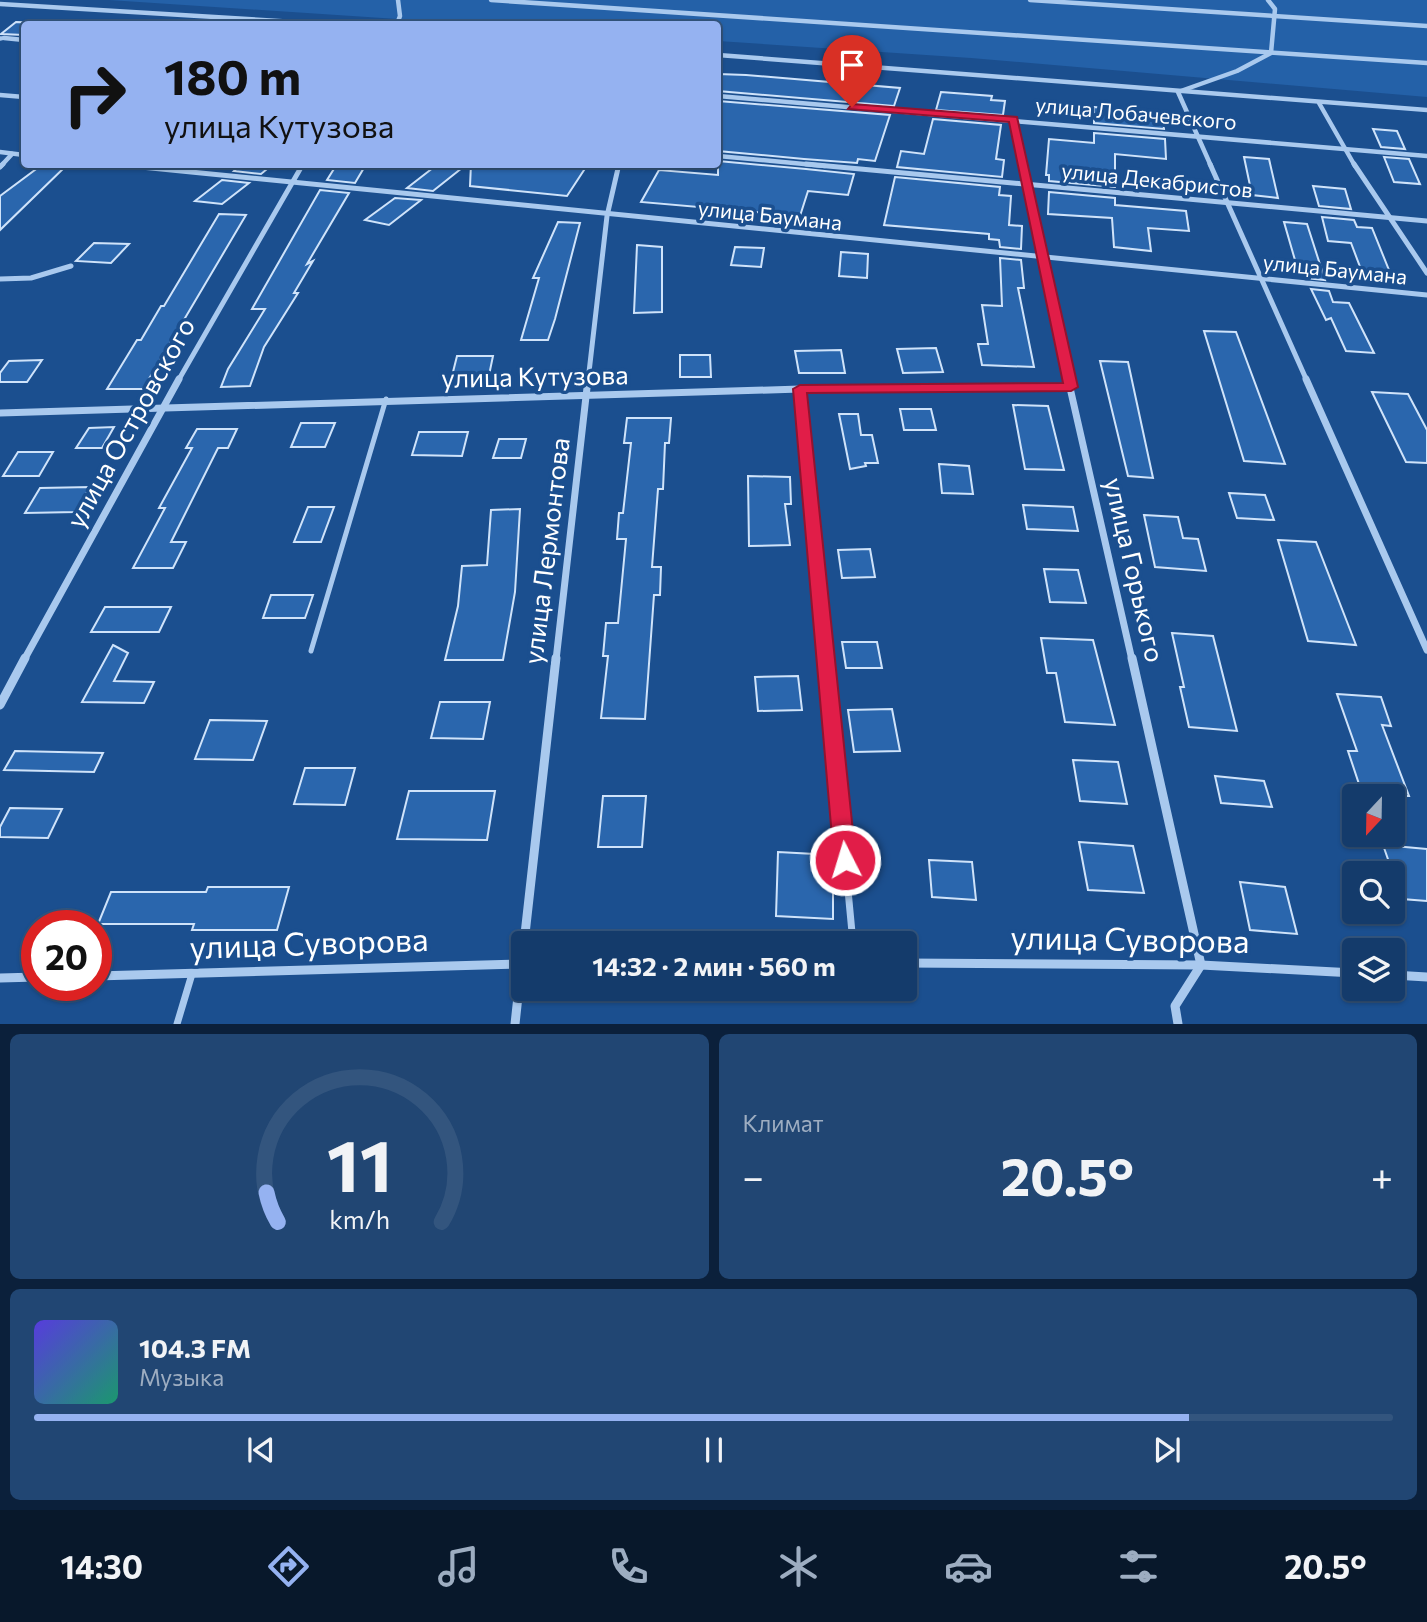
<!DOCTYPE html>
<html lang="ru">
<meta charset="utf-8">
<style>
:root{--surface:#143b6b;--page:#214673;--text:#f1f3f6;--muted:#9dadc1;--line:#33557e;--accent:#95b2f1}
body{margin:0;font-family:Commissioner,sans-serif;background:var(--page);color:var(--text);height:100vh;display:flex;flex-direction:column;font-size:26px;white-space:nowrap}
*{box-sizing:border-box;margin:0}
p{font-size:23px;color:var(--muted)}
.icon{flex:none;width:38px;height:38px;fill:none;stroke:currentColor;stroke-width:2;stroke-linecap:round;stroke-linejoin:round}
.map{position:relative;height:1024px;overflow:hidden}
.details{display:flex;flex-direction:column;gap:10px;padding:10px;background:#0b203b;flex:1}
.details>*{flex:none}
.banner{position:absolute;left:21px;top:21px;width:700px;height:147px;border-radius:7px;box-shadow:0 2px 5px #0004,0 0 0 2px var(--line);background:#95b2f1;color:#111;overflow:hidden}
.needle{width:46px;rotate:202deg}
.tools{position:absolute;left:1342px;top:784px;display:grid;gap:14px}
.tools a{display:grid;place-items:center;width:63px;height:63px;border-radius:7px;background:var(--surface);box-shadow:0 2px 5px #0004,0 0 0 2px var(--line);font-size:35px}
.speed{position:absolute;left:21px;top:910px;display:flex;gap:14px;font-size:35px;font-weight:700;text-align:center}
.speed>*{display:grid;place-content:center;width:91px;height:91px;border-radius:50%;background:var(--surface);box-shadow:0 2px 5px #0004,0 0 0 2px var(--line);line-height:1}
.speed .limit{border:10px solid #d22;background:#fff;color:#111}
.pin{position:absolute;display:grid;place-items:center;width:60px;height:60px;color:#fff;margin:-72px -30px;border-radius:50% 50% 50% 0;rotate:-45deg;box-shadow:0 0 7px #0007}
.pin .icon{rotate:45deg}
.me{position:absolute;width:77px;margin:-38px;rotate:355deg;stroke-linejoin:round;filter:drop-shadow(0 0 5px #0008)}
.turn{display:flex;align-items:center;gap:24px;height:147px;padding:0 28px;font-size:32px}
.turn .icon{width:91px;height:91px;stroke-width:2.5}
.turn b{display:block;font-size:49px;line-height:60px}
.big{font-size:52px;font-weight:700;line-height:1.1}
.details .widget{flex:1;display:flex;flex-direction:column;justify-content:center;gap:10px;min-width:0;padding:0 24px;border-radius:10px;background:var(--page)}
.details .dial{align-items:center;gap:0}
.dial svg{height:182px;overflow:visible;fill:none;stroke:var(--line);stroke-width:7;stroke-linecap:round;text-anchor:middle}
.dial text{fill:var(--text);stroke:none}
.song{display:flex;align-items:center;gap:21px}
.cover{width:84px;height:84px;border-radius:10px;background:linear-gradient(135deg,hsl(250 70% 55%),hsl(160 70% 35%))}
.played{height:7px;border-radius:4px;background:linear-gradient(90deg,var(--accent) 85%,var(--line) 85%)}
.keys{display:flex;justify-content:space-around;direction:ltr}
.heat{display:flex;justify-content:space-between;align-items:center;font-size:38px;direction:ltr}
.details .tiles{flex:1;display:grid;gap:10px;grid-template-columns:1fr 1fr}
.widget:last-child{grid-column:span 2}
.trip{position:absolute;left:511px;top:931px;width:406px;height:70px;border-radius:7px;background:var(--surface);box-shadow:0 2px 5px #0004,0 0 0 2px var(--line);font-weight:700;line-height:70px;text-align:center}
.tabs{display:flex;height:112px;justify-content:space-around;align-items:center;background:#08182b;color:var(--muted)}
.tabs .icon{width:49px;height:49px}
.tabs .active{color:var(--accent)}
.tabs b{font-size:32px;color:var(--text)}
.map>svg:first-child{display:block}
.green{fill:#2461a8}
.building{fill:#2a66ad;stroke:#cfe3fa;stroke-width:2}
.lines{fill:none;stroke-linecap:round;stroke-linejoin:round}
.lane-far2{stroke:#a9c9ee;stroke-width:3.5}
.lane-far1{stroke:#a9c9ee;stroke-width:5}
.lane{stroke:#a9c9ee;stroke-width:7}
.street-far3{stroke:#a9c9ee;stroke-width:4.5}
.street-far2{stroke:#a9c9ee;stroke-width:5}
.street-far1{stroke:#a9c9ee;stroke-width:7}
.street{stroke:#a9c9ee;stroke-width:9}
.route{fill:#e11d48;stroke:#92132f;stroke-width:2}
.labels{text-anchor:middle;stroke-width:7;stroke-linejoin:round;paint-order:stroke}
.far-street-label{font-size:21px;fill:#fff;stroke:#1b4f8f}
.street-label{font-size:26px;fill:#fff;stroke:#1b4f8f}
.near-street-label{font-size:32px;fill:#fff;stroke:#1b4f8f}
</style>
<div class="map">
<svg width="1427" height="1024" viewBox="0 0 1427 1024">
<rect width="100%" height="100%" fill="#1b4f8f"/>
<path class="green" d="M109 0H1427V97L971 58 718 41V24H473Z"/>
<g class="building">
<path d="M16 22 51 23 24 24V35L1 34Z"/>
<path d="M718 74 746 75 900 88 894 106 718 91Z"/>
<path d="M941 92 992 96 991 100 1005 101 1003 115 936 110Z"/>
<path d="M718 101 890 115 875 161 858 159 857 163 804 159 718 151Z"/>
<path d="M1094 107 1162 112 1164 129 1094 123Z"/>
<path d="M933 119 1001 125 996 159 1004 160 1002 177 897 167 901 151 924 154Z"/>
<path d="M1373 129 1397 131 1405 149 1381 147Z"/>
<path d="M1094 133 1165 139 1166 159 1115 154V187L1049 181V175H1046L1049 139 1094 143Z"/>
<path d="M1244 157 1269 159 1278 198 1252 195Z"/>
<path d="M1384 157 1409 159 1420 184 1394 182Z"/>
<path d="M718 161 806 169 854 174 848 195 808 191 800 216 641 202 659 170 718 175Z"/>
<path d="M43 164H68L0 230V196Z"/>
<path d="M242 164H273L261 174 234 171Z"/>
<path d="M337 164H341L365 166 355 183 327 180Z"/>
<path d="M438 164H467L433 191 407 188Z"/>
<path d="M471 164H588L567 196 470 186Z"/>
<path d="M895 177 1000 187 999 195 1011 196 1009 225 1022 226 1021 249 1000 247 999 240 989 239V234L884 225Z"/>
<path d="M222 180 249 183 222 204 195 201Z"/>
<path d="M1313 186 1345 189 1351 209 1319 206Z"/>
<path d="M320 190 349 193 307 264 313 261 294 293H298L264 347 250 386 221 387 228 369 265 309H252Z"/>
<path d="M1049 192 1115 198V205L1186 211 1189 231 1148 228 1151 251 1114 247 1112 218 1048 214Z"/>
<path d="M395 198 421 200 389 225 365 220Z"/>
<path d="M219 214 246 215 143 389H107L137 340H141L161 306H164Z"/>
<path d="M1322 217 1354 220 1357 227 1372 228 1391 275 1362 272 1351 243 1328 241Z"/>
<path d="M558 222 580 223 555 319 548 340H521L539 278H533Z"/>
<path d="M1284 222 1307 224 1325 280 1306 278 1301 267H1297Z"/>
<path d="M94 243 129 244 111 263 76 261Z"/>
<path d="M637 245 662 247V312L634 313Z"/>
<path d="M735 247 764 248 761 267 731 265Z"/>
<path d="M841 252 868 254 867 278 839 276Z"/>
<path d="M1000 258 1021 260 1024 288H1018L1034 367 982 365 978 344H988L982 305 1002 306Z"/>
<path d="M1311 289 1329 291 1333 302 1349 303 1374 353 1346 351 1331 318 1326 320Z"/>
<path d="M1204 331 1236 332 1285 464 1244 461Z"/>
<path d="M936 348 943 372 903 373 897 349Z"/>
<path d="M841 350 845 373H799L795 351Z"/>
<path d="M680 355H710L711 377H680Z"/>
<path d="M457 356H493L488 380H451Z"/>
<path d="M42 360 27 382H0V373L9 361Z"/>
<path d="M1100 361 1128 362 1153 478 1128 476Z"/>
<path d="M1372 392 1408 394 1427 430V463L1406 462Z"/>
<path d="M1013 405 1048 406 1064 470 1025 469Z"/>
<path d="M900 409H931L936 430H904Z"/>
<path d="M839 414H858L861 435H872L878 463H865L866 466 850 469Z"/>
<path d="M627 418H671L669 443H665L663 489H658L652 567H661L660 595H654L645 719 601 718 608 656H603L606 623H618L626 539H617L619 513H623L631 443H624Z"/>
<path d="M301 423H335L325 447H291Z"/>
<path d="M114 427 102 448H76L89 428Z"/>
<path d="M197 429H237L228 448H218L171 542H186L173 568H133L165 508H159L192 448H186Z"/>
<path d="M419 432H468L462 456 412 455Z"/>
<path d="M499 439H526L521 458H493Z"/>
<path d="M18 452H53L39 476H3Z"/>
<path d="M939 464 969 466 973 494 942 493Z"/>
<path d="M748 476 790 477 791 504H785L790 545 749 546Z"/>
<path d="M90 487 76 512 25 513 40 488Z"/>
<path d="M1229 493 1265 495 1274 520 1237 518Z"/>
<path d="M1023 505 1073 507 1078 531 1027 529Z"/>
<path d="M308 507H334L321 542H294Z"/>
<path d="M520 509 515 592 503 660H445L458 606 462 566 487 565 491 510Z"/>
<path d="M1144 515 1178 517 1183 538 1198 539 1206 571 1155 567Z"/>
<path d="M1278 540 1316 542 1356 645 1308 641Z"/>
<path d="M870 549 875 577 842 578 838 550Z"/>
<path d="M1044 569 1078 570 1086 603 1050 602Z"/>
<path d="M271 595H313L305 618H263Z"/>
<path d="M105 607H171L159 632H91Z"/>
<path d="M1172 633 1213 636 1237 731 1189 727 1180 687H1184Z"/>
<path d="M1041 638 1093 640 1115 725 1065 722 1056 673H1047Z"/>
<path d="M842 642H877L882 668H846Z"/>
<path d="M113 645 128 653 114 681 154 682 144 703 82 702Z"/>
<path d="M798 676 802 710 758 711 755 677Z"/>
<path d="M1337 694 1381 697 1391 726 1382 725 1409 796H1363L1348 751H1357Z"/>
<path d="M440 702H490L483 739 431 738Z"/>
<path d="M892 709 900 751 854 752 848 710Z"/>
<path d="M210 720 267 721 253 760 195 759Z"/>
<path d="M15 751 103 753 94 772 4 770Z"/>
<path d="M1073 760 1118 762 1127 804 1080 801Z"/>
<path d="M305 768H355L345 805 294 804Z"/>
<path d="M1215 776 1264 781 1272 807 1221 803Z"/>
<path d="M409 791H495L487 840 397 839Z"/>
<path d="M603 796H646L642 847H598Z"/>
<path d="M10 808 62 809 48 838 0 837V827Z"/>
<path d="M1079 842 1133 846 1144 893 1088 890Z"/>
<path d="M1383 845 1427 849V901L1402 899Z"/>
<path d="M778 852 833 855V919L776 916Z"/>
<path d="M929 860 972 862 976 900 932 897Z"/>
<path d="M1240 882 1285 887 1297 934 1250 930Z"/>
<path d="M208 887H289L277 930H192L194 924H98L111 892H206Z"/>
</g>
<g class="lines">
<path class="lane-far2" d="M0 38H4L0 39"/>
<g class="lane-far1">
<path d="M800 389 826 660"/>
<path d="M311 651 386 399"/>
</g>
<g class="lane">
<path d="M826 658 853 943"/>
<path d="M177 1024 192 974"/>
</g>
<g class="street-far3">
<path d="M491 0 1427 63"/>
<path d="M1030 0 1427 26"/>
<path d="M0 4 328 24"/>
<path d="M397 24 400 16 398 0"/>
<path d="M4 38 24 40"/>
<path d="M718 55 1427 110"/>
<path d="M0 95 24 97"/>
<path d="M718 96 1427 156"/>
<path d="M1319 103 1355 166"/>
<path d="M1013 119 1021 166"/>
<path d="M0 152 24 155"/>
<path d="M718 156 825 166"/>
<path d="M111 164 129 166"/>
<path d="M1 166 12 154"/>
<path d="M1211 166 1178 92 1237 71 1271 53 1275 9 1268 0"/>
</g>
<g class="street-far2">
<path d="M111 164 1427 295"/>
<path d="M806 164 1427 221"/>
<path d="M1021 164 1069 381"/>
<path d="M1210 164 1307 381"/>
<path d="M1354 164 1427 273"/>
<path d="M0 167 3 164"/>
<path d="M0 279 31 278 71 266"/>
<path d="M178 381 303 164"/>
<path d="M588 381 607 216 619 164"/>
</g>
<g class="street-far1">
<path d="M1068 379 1132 660"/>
<path d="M1306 379 1427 650"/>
<path d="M0 413 800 389 1071 387"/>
<path d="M24 660 179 379"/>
<path d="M556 660 588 379"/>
</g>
<g class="street">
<path d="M1132 658 1201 965 1175 1006 1178 1024"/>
<path d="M0 705 25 658"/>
<path d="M524 943 556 658"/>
<path d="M905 963 1201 965 1354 973"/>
<path d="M1393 975 1427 977"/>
<path d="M96 976 523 964"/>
<path d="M0 978 37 977"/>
<path d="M515 1024 523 950"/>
</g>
</g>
<path class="route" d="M852 104 1017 117 1078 387 1071 391 807 393 856 860 853 866 845 869 838 866 834 860 793 389 800 385 1063 383 1009 122 848 109Z"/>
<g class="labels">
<g class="far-street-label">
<text transform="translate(1136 114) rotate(5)" y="7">улица Лобачевского</text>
<text transform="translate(1157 181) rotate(6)" y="7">улица Декабристов</text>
<text transform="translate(770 216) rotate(6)" y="7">улица Баумана</text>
<text transform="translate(1335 270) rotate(6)" y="7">улица Баумана</text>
</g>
<g class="street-label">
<text transform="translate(535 377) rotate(-1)" y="9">улица Кутузова</text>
<text transform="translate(131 423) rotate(-61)" y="9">улица Островского</text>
<text transform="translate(547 551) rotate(-83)" y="9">улица Лермонтова</text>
<text transform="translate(1134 570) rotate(77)" y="9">улица Горького</text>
</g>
<g class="near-street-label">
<text transform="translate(1130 940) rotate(1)" y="11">улица Суворова</text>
<text transform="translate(309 944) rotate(-2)" y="11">улица Суворова</text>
</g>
</g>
</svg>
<div class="tools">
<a><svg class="needle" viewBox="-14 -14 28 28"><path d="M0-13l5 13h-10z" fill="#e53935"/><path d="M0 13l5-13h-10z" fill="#9dadc1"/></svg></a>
<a><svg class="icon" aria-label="search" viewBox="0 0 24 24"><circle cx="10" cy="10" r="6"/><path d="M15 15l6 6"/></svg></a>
<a><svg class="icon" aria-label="layers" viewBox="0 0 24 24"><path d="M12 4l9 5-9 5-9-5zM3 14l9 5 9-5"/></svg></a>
</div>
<div class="speed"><div class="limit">20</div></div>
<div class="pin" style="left:852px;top:107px;background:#d93025"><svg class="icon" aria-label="arrive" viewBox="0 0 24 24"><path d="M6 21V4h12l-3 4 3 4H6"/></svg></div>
<svg class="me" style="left:845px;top:860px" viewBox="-20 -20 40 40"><circle r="17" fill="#e11d48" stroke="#fff" stroke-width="3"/><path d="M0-11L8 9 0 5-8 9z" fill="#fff"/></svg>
<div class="trip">14:32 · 2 мин · 560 m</div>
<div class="banner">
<div class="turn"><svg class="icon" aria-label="right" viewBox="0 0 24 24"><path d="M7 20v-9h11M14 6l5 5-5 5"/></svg><div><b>180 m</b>улица Кутузова</div></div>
</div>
</div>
<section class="details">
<div class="tiles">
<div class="widget dial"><svg viewBox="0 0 100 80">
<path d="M14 69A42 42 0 1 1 86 69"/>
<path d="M14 69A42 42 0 0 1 9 56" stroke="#95b2f1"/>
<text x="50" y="56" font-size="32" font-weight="700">11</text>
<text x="50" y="72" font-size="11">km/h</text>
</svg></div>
<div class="widget"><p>Климат</p>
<div class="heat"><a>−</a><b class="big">20.5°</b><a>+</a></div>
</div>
<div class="widget">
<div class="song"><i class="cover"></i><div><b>104.3 FM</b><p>Музыка</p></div></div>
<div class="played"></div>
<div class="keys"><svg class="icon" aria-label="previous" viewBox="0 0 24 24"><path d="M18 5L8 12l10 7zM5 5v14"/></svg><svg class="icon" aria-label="pause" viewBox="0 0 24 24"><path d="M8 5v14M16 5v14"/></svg><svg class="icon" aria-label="next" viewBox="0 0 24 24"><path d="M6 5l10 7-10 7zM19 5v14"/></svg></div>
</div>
</div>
</section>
<nav class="tabs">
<b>14:30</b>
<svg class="icon active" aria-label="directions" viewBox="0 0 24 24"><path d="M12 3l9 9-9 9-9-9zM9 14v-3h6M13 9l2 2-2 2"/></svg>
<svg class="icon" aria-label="music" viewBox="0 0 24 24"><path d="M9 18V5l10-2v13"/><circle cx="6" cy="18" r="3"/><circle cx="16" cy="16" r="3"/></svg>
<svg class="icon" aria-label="phone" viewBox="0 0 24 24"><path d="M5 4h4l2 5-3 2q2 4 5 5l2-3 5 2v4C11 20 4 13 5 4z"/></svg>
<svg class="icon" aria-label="climate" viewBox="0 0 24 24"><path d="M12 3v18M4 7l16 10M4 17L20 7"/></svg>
<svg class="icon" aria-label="car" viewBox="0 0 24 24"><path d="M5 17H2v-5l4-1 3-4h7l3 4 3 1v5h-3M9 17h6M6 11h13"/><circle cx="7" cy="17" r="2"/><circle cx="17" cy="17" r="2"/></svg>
<svg class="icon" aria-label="filters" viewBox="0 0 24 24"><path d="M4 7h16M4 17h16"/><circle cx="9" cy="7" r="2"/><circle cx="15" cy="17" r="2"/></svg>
<b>20.5°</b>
</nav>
